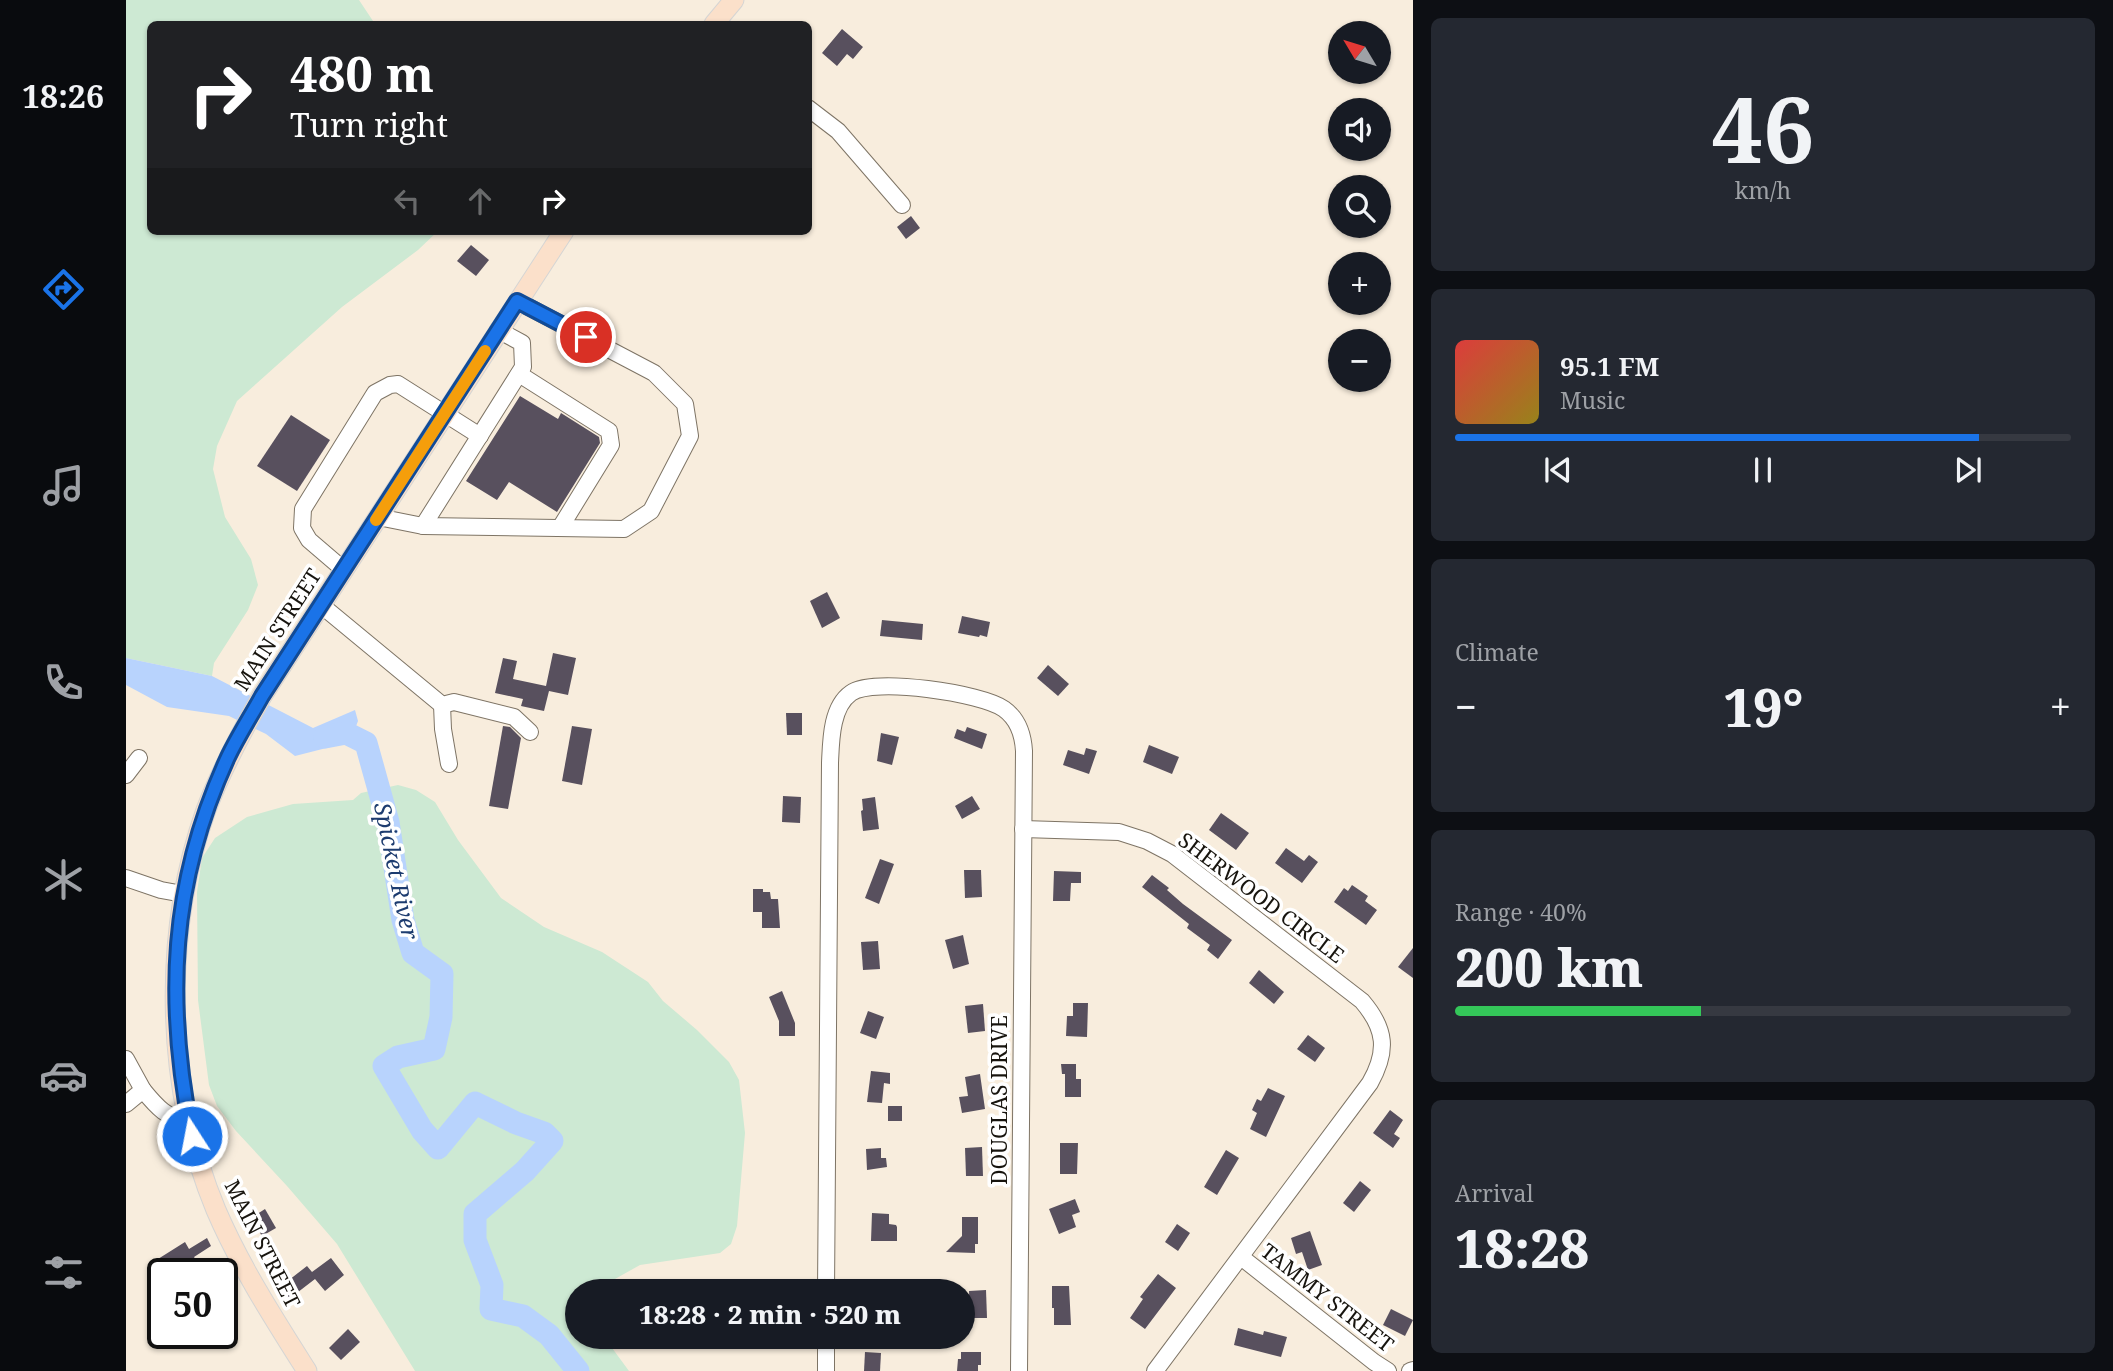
<!DOCTYPE html>
<meta charset="utf-8">
<style>
:root{--surface:#171b24;--page:#242831;--text:#f1f3f6;--muted:#9ea1a6;--line:#363941;--accent:#1a73e8}
body{margin:0;font-family:"Noto Serif",serif;background:var(--page);color:var(--text);height:100vh;display:flex;flex-direction:column;font-size:26px;white-space:nowrap}
*{box-sizing:border-box;margin:0}
p{font-size:23px;color:var(--muted)}
.icon{flex:none;width:38px;height:38px;fill:none;stroke:currentColor;stroke-width:2;stroke-linecap:round;stroke-linejoin:round}
.map{position:relative;flex:1;overflow:hidden}
.side{display:flex;flex-direction:column;gap:18px;padding:18px;background:#0d0f14;width:700px}
.side>*{flex:none}
.banner{position:absolute;left:21px;top:21px;width:665px;height:214px;border-radius:10px;box-shadow:0 2px 5px #0004;background:#202124;color:#fff;overflow:hidden}
.needle{width:46px;rotate:308deg}
.tools{position:absolute;left:1202px;top:21px;display:grid;gap:14px}
.tools a{display:grid;place-items:center;width:63px;height:63px;border-radius:50%;background:var(--surface);box-shadow:0 2px 5px #0004;font-size:35px}
.speed{position:absolute;left:21px;top:1258px;display:flex;gap:14px;font-size:35px;font-weight:700;text-align:center}
.speed>*{display:grid;place-content:center;width:91px;height:91px;border-radius:50%;background:var(--surface);box-shadow:0 2px 5px #0004;line-height:1}
.speed .limit{border:4px solid #111;border-radius:10px;background:#fff;color:#111}
.pin{position:absolute;display:grid;place-items:center;width:60px;height:60px;color:#fff;margin:-30px;border:4px solid #fff;border-radius:50%;box-shadow:0 2px 7px #0007}
.me{position:absolute;width:77px;margin:-38px;rotate:349deg;stroke-linejoin:round;filter:drop-shadow(0 0 5px #0008)}
.turn{display:flex;align-items:center;gap:24px;height:147px;padding:0 28px;font-size:32px}
.turn .icon{width:91px;height:91px;stroke-width:2.5}
.turn b{display:block;font-size:49px;line-height:60px}
.lanes{display:flex;align-items:center;height:66px;padding:0 28px;background:#0003;justify-content:center;gap:35px;direction:ltr}
.lanes .off{opacity:.35}
.big{font-size:52px;font-weight:800;line-height:1.1}
.side .tile{flex:1;display:flex;flex-direction:column;justify-content:center;gap:10px;min-width:0;padding:0 24px;border-radius:10px;background:var(--page)}
.side .dial{align-items:center;gap:0}
.dial b{font-size:91px;line-height:1}
.song{display:flex;align-items:center;gap:21px}
.cover{width:84px;height:84px;border-radius:10px;background:linear-gradient(135deg,hsl(0 70% 55%),hsl(50 70% 35%))}
.played{height:7px;border-radius:4px;background:linear-gradient(90deg,var(--accent) 85%,var(--line) 85%)}
.keys{display:flex;justify-content:space-around;direction:ltr}
.heat{display:flex;justify-content:space-between;align-items:center;font-size:38px;direction:ltr}
.charge{height:10px;border-radius:5px;background:linear-gradient(90deg,#34c759 40%,var(--line) 0)}
.trip{position:absolute;left:439px;top:1279px;width:410px;height:70px;border-radius:35px;background:var(--surface);box-shadow:0 2px 5px #0004;font-weight:800;line-height:70px;text-align:center}
main{display:flex;flex:1;min-height:0}
.tab-bar{display:flex;flex-direction:column;width:126px;justify-content:space-around;align-items:center;background:#090b0e;color:var(--muted)}
.tab-bar .icon{width:49px;height:49px}
.tab-bar .current{color:var(--accent)}
.tab-bar b{font-size:32px;color:var(--text)}
.map>svg:first-child{display:block}
.green{fill:#cde9d3}
.water{fill:#b8d3fd}
.lines{fill:none;stroke-linecap:round;stroke-linejoin:round}
.river{stroke:#b8d3fd;stroke-width:23}
.building{fill:#58505e}
.minor-casing{stroke:#7e7465;stroke-width:18}
.major-casing{stroke:#d5d5d4;stroke-width:21}
.minor{stroke:#fff;stroke-width:16}
.major{stroke:#fbe0ca;stroke-width:19}
.route-casing{stroke:#114b97;stroke-width:18}
.route{stroke:#1a73e8;stroke-width:12}
.slow{stroke:#f59e0b;stroke-width:12}
.labels{text-anchor:middle;stroke-width:7;stroke-linejoin:round;paint-order:stroke}
.street-label{font-size:21px;fill:#17140e;stroke:#fff}
.water-label{font-size:23px;font-style:italic;fill:#1d3c6f;stroke:#fff}
</style>
<main>
<nav class="tab-bar">
<b>18:26</b>
<svg class="icon current" aria-label="directions" viewBox="0 0 24 24"><path d="M12 3l9 9-9 9-9-9zM9 14v-3h6M13 9l2 2-2 2"/></svg>
<svg class="icon" aria-label="music" viewBox="0 0 24 24"><path d="M9 18V5l10-2v13"/><circle cx="6" cy="18" r="3"/><circle cx="16" cy="16" r="3"/></svg>
<svg class="icon" aria-label="phone" viewBox="0 0 24 24"><path d="M5 4h4l2 5-3 2q2 4 5 5l2-3 5 2v4C11 20 4 13 5 4z"/></svg>
<svg class="icon" aria-label="climate" viewBox="0 0 24 24"><path d="M12 3v18M4 7l16 10M4 17L20 7"/></svg>
<svg class="icon" aria-label="car" viewBox="0 0 24 24"><path d="M5 17H2v-5l4-1 3-4h7l3 4 3 1v5h-3M9 17h6M6 11h13"/><circle cx="7" cy="17" r="2"/><circle cx="17" cy="17" r="2"/></svg>
<svg class="icon" aria-label="filters" viewBox="0 0 24 24"><path d="M4 7h16M4 17h16"/><circle cx="9" cy="7" r="2"/><circle cx="15" cy="17" r="2"/></svg>
</nav>
<div class="map">
<svg width="1287" height="1371" viewBox="0 0 1287 1371">
<rect width="100%" height="100%" fill="#f8eddd"/>
<g class="green">
<path d="M0 0H233L249 24H24V231H312L292 250 216 307 111 401 91 446 87 469 99 517 125 559 132 585 122 610 88 663 86 676 0 658Z"/>
<path d="M272 785 290 790 309 802 332 840 375 898 418 927 476 952 522 982 537 1001 571 1030 603 1062 613 1080 619 1133 611 1226 605 1244 594 1253 514 1265 489 1279 476 1291 452 1292V1337H478L503 1371H289L211 1244 161 1186 110 1131 91 1106 83 1085 72 1000 71 892 76 858 89 838 121 817 167 804 227 800 235 793Z"/>
</g>
<path class="water" d="M0 658 86 676 187 728 229 710 232 721 224 742 169 756 140 734 103 716 41 707 0 685Z"/>
<g class="lines">
<path class="river" d="M199 737 220 733 240 743 262 822 277 920 287 953 316 974 315 1017 308 1049 272 1057 258 1066 296 1130 312 1148 349 1103 390 1123 418 1133 426 1141 399 1171 349 1214V1240L366 1285 365 1309 397 1316 423 1335 452 1371"/>
</g>
<g class="building">
<path d="M716 29 737 47 727 59 721 54 711 66 696 53Z"/>
<path d="M785 216 794 228 780 239 771 227Z"/>
<path d="M345 245 363 260 350 276 331 261Z"/>
<path d="M394 396 432 419 435 413 473 437 474 443 431 512 383 482 371 500 340 481Z"/>
<path d="M165 415 204 440 171 491 131 466Z"/>
<path d="M701 592 714 618 696 628 684 601Z"/>
<path d="M836 616 864 622 861 637 854 635 853 637 832 633Z"/>
<path d="M756 620 797 624 796 640 754 636Z"/>
<path d="M427 653 450 658 442 695 423 691 418 711 395 706 397 699 369 693 377 658 391 661 387 679 420 686Z"/>
<path d="M922 665 943 684 932 696 911 678Z"/>
<path d="M660 713H676V735H661Z"/>
<path d="M377 726 384 727 395 738 382 809 363 806Z"/>
<path d="M446 726 466 729 456 785 436 781Z"/>
<path d="M841 727 861 734 856 749 828 738 831 729 839 732Z"/>
<path d="M755 733 773 737 766 765 751 761Z"/>
<path d="M1023 745 1053 757 1046 774 1017 762Z"/>
<path d="M960 748 971 751 963 774 937 765 942 750 958 755Z"/>
<path d="M657 796 675 797 674 823 656 822Z"/>
<path d="M846 796 854 809 836 819 829 806Z"/>
<path d="M749 797 753 829 737 831 735 811 737 810 736 799Z"/>
<path d="M1095 813 1123 833 1110 850 1083 830Z"/>
<path d="M1160 848 1178 861 1183 855 1192 862 1176 883 1149 863Z"/>
<path d="M754 859 768 864 753 904 739 898Z"/>
<path d="M838 870H855L856 897 839 898Z"/>
<path d="M928 871 955 872V883H945L944 901H927Z"/>
<path d="M1026 875 1043 888 1041 890 1057 904 1106 940 1092 959 1081 950 1084 945 1061 928 1063 924 1016 887Z"/>
<path d="M1226 885 1242 896 1239 901 1251 910 1240 925 1208 902 1218 888 1222 891Z"/>
<path d="M627 889H637V892H644L645 899H652L654 928H636V912H627Z"/>
<path d="M837 935 843 964 827 969 819 940Z"/>
<path d="M752 941 754 969 737 970 735 942Z"/>
<path d="M1287 948V978L1272 967Z"/>
<path d="M1133 970 1158 992 1148 1004 1123 983Z"/>
<path d="M656 991 669 1023V1036H653V1021L643 997Z"/>
<path d="M947 1003H962L961 1037 940 1036 941 1016H947Z"/>
<path d="M857 1004 859 1031 842 1033 839 1006Z"/>
<path d="M742 1011 758 1017 750 1039 734 1033Z"/>
<path d="M1182 1035 1199 1048 1189 1062 1171 1049Z"/>
<path d="M935 1064H950V1079H955V1097H939V1074H936Z"/>
<path d="M745 1071 764 1073V1084L758 1083 756 1103 741 1102Z"/>
<path d="M854 1074 859 1109 836 1113 833 1097 842 1096 839 1077Z"/>
<path d="M1142 1088 1159 1096 1140 1137 1124 1129 1131 1113 1126 1110 1131 1099 1135 1101Z"/>
<rect x="762" y="1106" width="14" height="15"/>
<path d="M1264 1110 1277 1120 1268 1134 1274 1138 1267 1148 1247 1133Z"/>
<path d="M934 1143H952L951 1174H934Z"/>
<path d="M856 1147 857 1176H840L839 1148Z"/>
<path d="M755 1148V1158H760L761 1167 741 1170 740 1149Z"/>
<path d="M1100 1150 1113 1158 1091 1195 1078 1187Z"/>
<path d="M1234 1181 1245 1190 1228 1212 1217 1203Z"/>
<path d="M949 1199 954 1212 946 1215 950 1227 933 1234 923 1209Z"/>
<path d="M139 1209 150 1228 136 1236 125 1218Z"/>
<path d="M746 1213 763 1214V1224L770 1225 771 1227V1241H745Z"/>
<path d="M836 1217H852V1244H849V1253L820 1252 836 1236Z"/>
<path d="M1051 1224 1064 1233 1052 1251 1039 1242Z"/>
<path d="M1184 1231 1196 1265 1182 1270 1176 1252 1170 1254 1165 1238Z"/>
<path d="M81 1238 85 1246 68 1257 75 1268 66 1274H59L51 1262 39 1270 32 1259 59 1242 63 1249Z"/>
<path d="M205 1258 218 1275 199 1291 189 1279 163 1299 154 1287 181 1266 186 1272Z"/>
<path d="M1032 1274 1050 1288 1019 1329 1004 1318 1017 1299 1014 1297Z"/>
<path d="M926 1286H943L945 1325H928V1308H926Z"/>
<path d="M860 1290 861 1318H844L843 1291Z"/>
<path d="M1265 1309 1287 1320 1279 1336 1257 1325Z"/>
<path d="M1112 1328 1137 1335 1138 1331 1161 1337 1155 1357 1108 1345Z"/>
<path d="M222 1329 234 1342 215 1360 203 1348Z"/>
<path d="M739 1352 755 1353 754 1371H738Z"/>
<path d="M835 1352H855V1365H852V1371H831L832 1359H835Z"/>
</g>
<g class="lines">
<defs>
<g id="minor">
<path d="M682 108 712 131 776 205"/>
<path d="M393 374 483 431 485 445 434 528"/>
<path d="M252 517 297 526 498 529 525 511 564 436 559 404 528 373 391 301"/>
<path d="M297 526 397 367 396 343 372 330"/>
<path d="M218 570 183 540 176 528 177 509 249 393 264 385 272 384 354 436"/>
<path d="M195 605 316 705 328 702 388 717 404 732"/>
<path d="M316 705 317 729 323 764"/>
<path d="M0 775 13 758"/>
<path d="M897 829 993 832 1021 841 1046 854 1236 1001C1260 1029 1262 1051 1244 1083L1029 1371"/>
<path d="M0 878 35 890 57 894"/>
<path d="M0 1059 17 1090"/>
<path d="M0 1104 17 1090C30 1106 42 1120 63 1121"/>
<path d="M1115 1257 1248 1362 1262 1371"/>
<path d="M700 1292 704 763C705 741 705 707 725 693 747 677 856 693 878 709 892 719 897 734 898 751L893 1371"/>
<path d="M700 1371V1337"/>
<path d="M1284 1371 1287 1370"/>
</g>
<g id="major">
<path d="M588 24 608 0"/>
<path d="M181 1371C148 1319 114 1266 90 1210 39 1088 36 934 80 810 95 770 115 733 136 696L438 231"/>
</g>
</defs>
<use href="#minor" class="minor-casing"/>
<use href="#major" class="major-casing"/>
<use href="#minor" class="minor"/>
<use href="#major" class="major"/>
</g>
<g class="lines">
<defs>
<path id="route" d="M66 1136C39 1001 44 883 102 757 112 736 125 716 136 696L391 301 460 337"/>
</defs>
<use href="#route" class="route-casing"/>
<use href="#route" class="route"/>
<path class="slow" d="M250 520 359 351"/>
</g>
<g class="labels">
<g class="street-label">
<text transform="translate(152 630) rotate(-57)" y="7">MAIN STREET</text>
<text transform="translate(1135 898) rotate(37)" y="7">SHERWOOD CIRCLE</text>
<text transform="translate(874 1100) rotate(-90)" y="7">DOUGLAS DRIVE</text>
<text transform="translate(136 1244) rotate(63)" y="7">MAIN STREET</text>
<text transform="translate(1201 1298) rotate(38)" y="7">TAMMY STREET</text>
</g>
<g class="water-label">
<text transform="translate(270 871) rotate(78)" y="8">Spicket River</text>
</g>
</g>
</svg>
<div class="tools">
<a><svg class="needle" viewBox="-14 -14 28 28"><path d="M0-13l5 13h-10z" fill="#e53935"/><path d="M0 13l5-13h-10z" fill="#9ea1a6"/></svg></a>
<a><svg class="icon" aria-label="sound" viewBox="0 0 24 24"><path d="M4 9h4l5-4v14l-5-4H4zM17 9q2 3 0 6"/></svg></a>
<a><svg class="icon" aria-label="search" viewBox="0 0 24 24"><circle cx="10" cy="10" r="6"/><path d="M15 15l6 6"/></svg></a>
<a>+</a>
<a>−</a>
</div>
<div class="speed"><div class="limit">50</div></div>
<div class="pin" style="left:460px;top:337px;background:#d93025"><svg class="icon" aria-label="arrive" viewBox="0 0 24 24"><path d="M6 21V4h12l-3 4 3 4H6"/></svg></div>
<svg class="me" style="left:66px;top:1136px" viewBox="-20 -20 40 40"><circle r="17" fill="#1a73e8" stroke="#fff" stroke-width="3"/><path d="M0-11L8 9 0 5-8 9z" fill="#fff"/></svg>
<div class="trip">18:28 · 2 min · 520 m</div>
<div class="banner">
<div class="turn"><svg class="icon" aria-label="right" viewBox="0 0 24 24"><path d="M7 20v-9h11M14 6l5 5-5 5"/></svg><div><b>480 m</b>Turn right</div></div>
<div class="lanes"><svg class="icon off" aria-label="left" viewBox="0 0 24 24"><path d="M17 20v-9H6M10 6l-5 5 5 5"/></svg><svg class="icon off" aria-label="ahead" viewBox="0 0 24 24"><path d="M12 20V5M6 11l6-6 6 6"/></svg><svg class="icon" aria-label="right" viewBox="0 0 24 24"><path d="M7 20v-9h11M14 6l5 5-5 5"/></svg></div>
</div>
</div>
<section class="side">
<div class="tile dial"><b>46</b><p>km/h</p></div>
<div class="tile">
<div class="song"><i class="cover"></i><div><b>95.1 FM</b><p>Music</p></div></div>
<div class="played"></div>
<div class="keys"><svg class="icon" aria-label="previous" viewBox="0 0 24 24"><path d="M18 5L8 12l10 7zM5 5v14"/></svg><svg class="icon" aria-label="pause" viewBox="0 0 24 24"><path d="M8 5v14M16 5v14"/></svg><svg class="icon" aria-label="next" viewBox="0 0 24 24"><path d="M6 5l10 7-10 7zM19 5v14"/></svg></div>
</div>
<div class="tile"><p>Climate</p>
<div class="heat"><a>−</a><b class="big">19°</b><a>+</a></div>
</div>
<div class="tile"><p>Range · 40%</p><b class="big">200 km</b><div class="charge"></div></div>
<div class="tile"><p>Arrival</p><b class="big">18:28</b></div>
</section>
</main>
